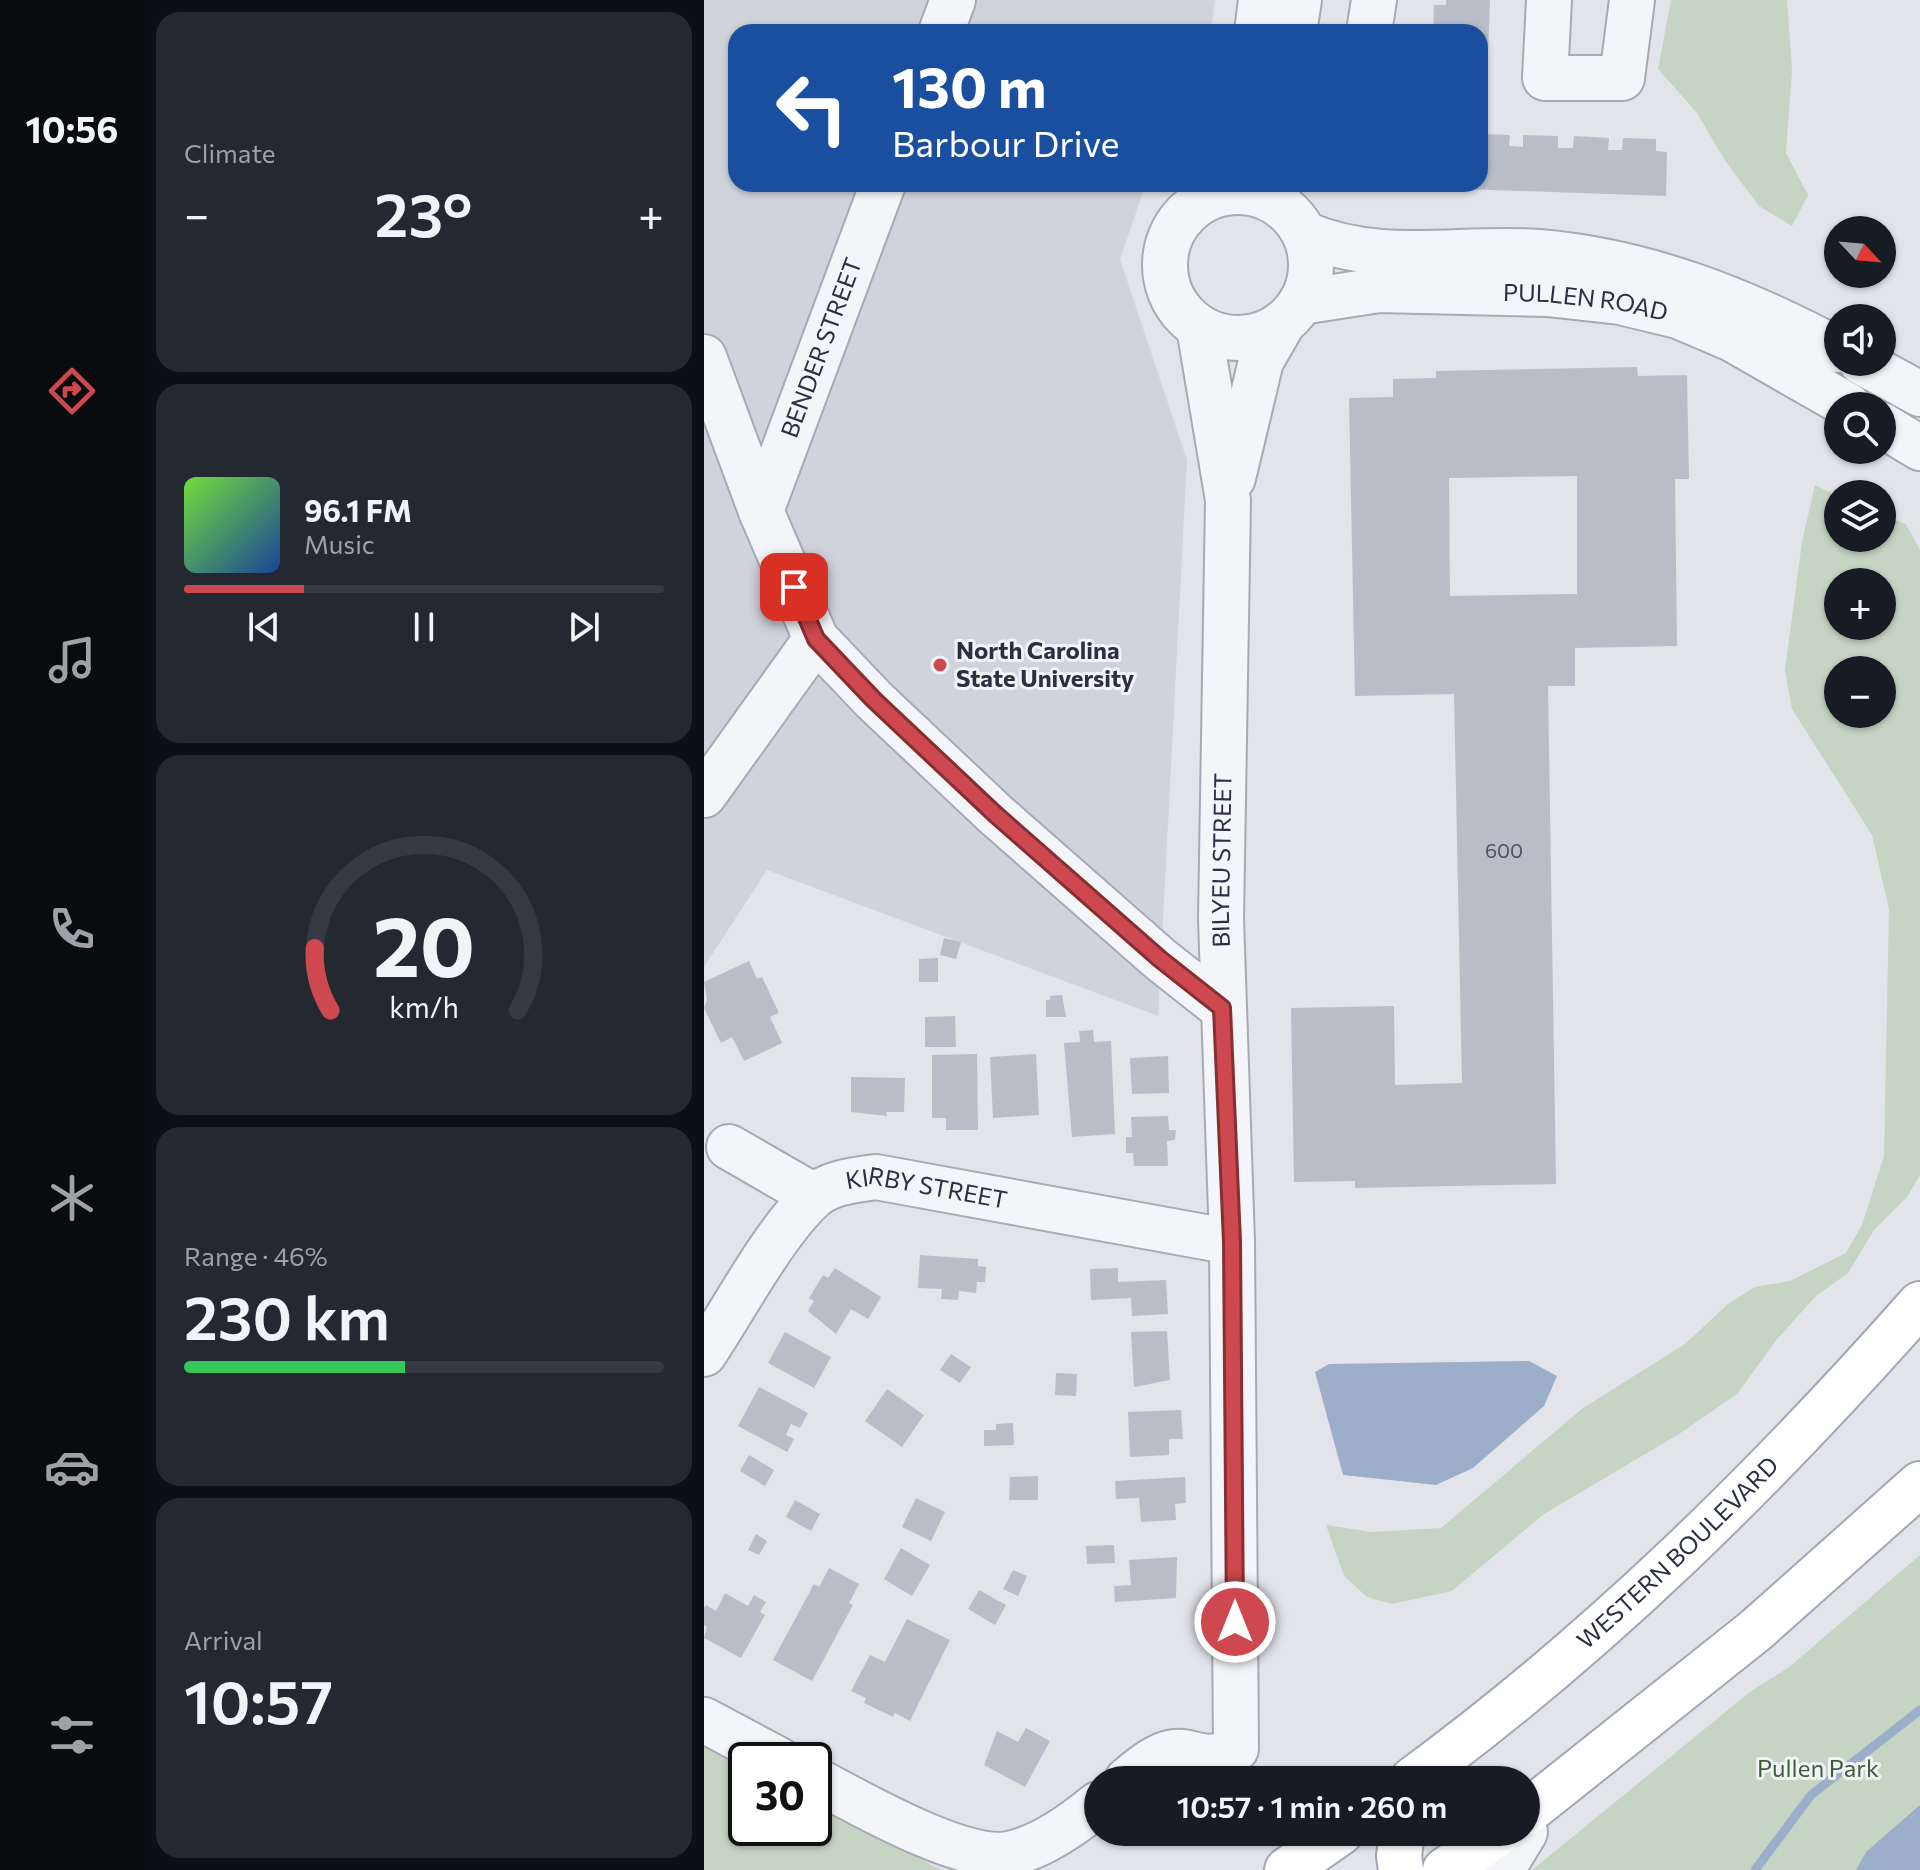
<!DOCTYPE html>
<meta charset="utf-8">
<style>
:root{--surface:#171b24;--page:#242831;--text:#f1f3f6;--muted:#9ea1a6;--line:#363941;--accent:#ce484f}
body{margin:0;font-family:Commissioner,sans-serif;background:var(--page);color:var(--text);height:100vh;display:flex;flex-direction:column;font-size:30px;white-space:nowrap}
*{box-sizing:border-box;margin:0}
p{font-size:26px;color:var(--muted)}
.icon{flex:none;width:44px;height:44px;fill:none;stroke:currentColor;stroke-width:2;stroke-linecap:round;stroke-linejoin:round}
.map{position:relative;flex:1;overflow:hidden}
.details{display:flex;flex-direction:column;gap:12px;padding:12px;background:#0d0f14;width:560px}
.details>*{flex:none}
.banner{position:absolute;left:24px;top:24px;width:760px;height:168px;border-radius:24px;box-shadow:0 2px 6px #0004;background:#1a4fa0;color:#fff;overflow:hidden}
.needle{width:52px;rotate:116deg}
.buttons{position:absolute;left:1120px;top:216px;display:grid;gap:16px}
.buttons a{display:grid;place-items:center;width:72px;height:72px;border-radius:50%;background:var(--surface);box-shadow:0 2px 6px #0004;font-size:40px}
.speed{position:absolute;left:24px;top:1742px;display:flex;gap:16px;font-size:40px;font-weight:700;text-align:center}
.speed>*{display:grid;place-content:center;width:104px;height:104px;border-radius:50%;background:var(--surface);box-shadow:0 2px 6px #0004;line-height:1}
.speed .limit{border:4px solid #111;border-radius:12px;background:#fff;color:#111}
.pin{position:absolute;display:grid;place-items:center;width:68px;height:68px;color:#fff;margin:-34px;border-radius:16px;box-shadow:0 4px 12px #0006}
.me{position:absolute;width:88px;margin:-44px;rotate:0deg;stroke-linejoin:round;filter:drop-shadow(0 0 6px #0008)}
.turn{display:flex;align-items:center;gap:28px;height:168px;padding:0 32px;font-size:36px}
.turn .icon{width:104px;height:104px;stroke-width:2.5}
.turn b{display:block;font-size:56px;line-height:68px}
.big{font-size:60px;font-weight:600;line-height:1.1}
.details .card{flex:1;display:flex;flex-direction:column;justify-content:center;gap:12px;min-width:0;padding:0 28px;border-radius:24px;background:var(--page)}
.details .dial{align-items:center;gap:0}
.dial svg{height:208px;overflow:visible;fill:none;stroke:var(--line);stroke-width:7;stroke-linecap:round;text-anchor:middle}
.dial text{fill:var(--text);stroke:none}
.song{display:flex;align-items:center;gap:24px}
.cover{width:96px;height:96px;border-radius:12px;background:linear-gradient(135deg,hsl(100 70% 55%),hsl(220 70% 35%))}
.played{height:8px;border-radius:4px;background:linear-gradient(90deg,var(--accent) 25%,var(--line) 25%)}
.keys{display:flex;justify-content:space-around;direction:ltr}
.heat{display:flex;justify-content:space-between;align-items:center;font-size:44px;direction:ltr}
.charge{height:12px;border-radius:6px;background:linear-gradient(90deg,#34c759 46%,var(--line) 0)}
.trip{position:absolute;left:380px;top:1766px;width:456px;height:80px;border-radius:40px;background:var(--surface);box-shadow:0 2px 6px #0004;font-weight:600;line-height:80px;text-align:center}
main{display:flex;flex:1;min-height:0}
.dock{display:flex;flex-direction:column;width:144px;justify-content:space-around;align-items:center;background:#090b0e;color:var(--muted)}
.dock .icon{width:56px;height:56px}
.dock .current{color:var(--accent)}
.dock b{font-size:36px;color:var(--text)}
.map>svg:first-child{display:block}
.built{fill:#d0d3dc}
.green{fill:#c5d4c3;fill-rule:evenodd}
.water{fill:#9daeca}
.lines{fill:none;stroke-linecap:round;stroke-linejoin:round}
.stream{stroke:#9daeca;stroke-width:9}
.building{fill:#b9bdc7;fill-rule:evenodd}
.minor-casing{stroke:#a7aab4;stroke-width:48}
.major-casing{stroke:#a1a7b6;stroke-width:48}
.minor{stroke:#f4f5f8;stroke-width:44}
.major{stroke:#fff;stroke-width:44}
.route-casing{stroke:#862f33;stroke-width:20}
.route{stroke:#ce484f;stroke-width:14}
.poi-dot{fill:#ce484f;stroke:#f1f3f7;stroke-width:3}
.labels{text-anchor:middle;stroke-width:6;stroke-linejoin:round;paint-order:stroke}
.number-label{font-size:20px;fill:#4e5363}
.street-label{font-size:24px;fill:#2a3042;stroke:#f1f3f7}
.poi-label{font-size:24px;font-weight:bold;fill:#2a3042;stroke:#f1f3f7;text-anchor:start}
.park-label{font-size:24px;fill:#3b5e37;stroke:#f1f3f7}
</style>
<main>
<nav class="dock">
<b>10:56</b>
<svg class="icon current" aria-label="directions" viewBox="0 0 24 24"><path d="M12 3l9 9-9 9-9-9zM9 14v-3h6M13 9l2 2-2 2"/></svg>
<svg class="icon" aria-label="music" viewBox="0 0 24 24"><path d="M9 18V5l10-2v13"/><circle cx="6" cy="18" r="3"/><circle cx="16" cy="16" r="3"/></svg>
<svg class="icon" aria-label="phone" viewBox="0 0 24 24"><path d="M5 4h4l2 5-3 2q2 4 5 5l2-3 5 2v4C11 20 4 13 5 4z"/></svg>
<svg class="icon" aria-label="climate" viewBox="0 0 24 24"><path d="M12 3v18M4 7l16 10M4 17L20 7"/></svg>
<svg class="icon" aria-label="car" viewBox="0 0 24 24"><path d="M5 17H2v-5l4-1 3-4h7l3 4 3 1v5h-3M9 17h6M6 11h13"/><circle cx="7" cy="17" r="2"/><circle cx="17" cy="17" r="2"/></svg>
<svg class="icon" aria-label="filters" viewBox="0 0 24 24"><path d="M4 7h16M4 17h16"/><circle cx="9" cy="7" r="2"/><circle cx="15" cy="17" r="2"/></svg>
</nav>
<section class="details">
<div class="card"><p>Climate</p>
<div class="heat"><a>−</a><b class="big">23°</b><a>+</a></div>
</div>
<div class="card">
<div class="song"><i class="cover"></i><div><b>96.1 FM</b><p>Music</p></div></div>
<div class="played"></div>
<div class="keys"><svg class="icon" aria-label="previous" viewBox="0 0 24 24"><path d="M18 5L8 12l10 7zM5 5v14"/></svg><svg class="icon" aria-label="pause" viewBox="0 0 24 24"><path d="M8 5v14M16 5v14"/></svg><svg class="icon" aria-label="next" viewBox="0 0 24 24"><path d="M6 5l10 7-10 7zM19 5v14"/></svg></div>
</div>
<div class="card dial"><svg viewBox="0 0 100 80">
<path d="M14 69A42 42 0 1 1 86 69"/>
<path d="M14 69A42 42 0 0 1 8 45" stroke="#ce484f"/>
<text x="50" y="56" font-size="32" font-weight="700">20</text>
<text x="50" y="72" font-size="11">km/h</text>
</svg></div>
<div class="card"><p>Range · 46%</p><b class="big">230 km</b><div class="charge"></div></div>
<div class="card"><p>Arrival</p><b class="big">10:57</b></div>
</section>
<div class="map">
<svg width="1216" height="1870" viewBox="0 0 1216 1870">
<rect width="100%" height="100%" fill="#e2e4ea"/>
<path class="built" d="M0 0H511L507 32H32V184H442L416 259 483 460 454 1016 63 870 0 967Z"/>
<g class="green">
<path d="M967 0H1083L1088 70 1082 153 1104 195 1088 226 1055 206 1022 162 993 113 954 69Z"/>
<path d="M1111 485 1134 496V538H1178V515L1202 524 1216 550V1175L1203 1197 1170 1230 1144 1273 1112 1296 1074 1338 1033 1394 975 1434 840 1514 748 1591 688 1604 663 1597 640 1576 622 1525 667 1532 737 1528 879 1408 981 1344 1024 1304 1051 1287 1086 1281 1142 1253 1158 1225 1180 1156 1185 909 1168 835 1088 709 1081 670 1098 542ZM1134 582H1178V626H1134ZM1134 670H1178V714H1134Z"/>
<path d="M1216 1555V1870H828L1047 1691 1084 1668Z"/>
<path d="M0 1745 42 1767V1828H110V1803L237 1870H0Z"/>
</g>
<g class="water">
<path d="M825 1361 853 1376 840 1406 769 1468 732 1485 639 1475 611 1372 625 1364Z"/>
<path d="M1216 1805V1870H1152L1162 1852Z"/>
</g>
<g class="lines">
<path class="stream" d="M1051 1870 1107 1795 1216 1710"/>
</g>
<g class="building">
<path d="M742 0H786L781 134 806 135 805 146 819 147V135L854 136V148H869L870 136 905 138 904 150H918L919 138 952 139V151L963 152 962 196 759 189V184H776V32H729L730 5H742Z"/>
<path d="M933 367 934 376 983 375 985 479H971L973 646 871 648V686H844L852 1184 651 1188V1181L590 1182 587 1008 690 1006 691 1085 758 1083 750 694 651 696 645 398 689 397V379L732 378V371ZM873 476V594L746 596 745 478Z"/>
<path d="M240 938 257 942 252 959 236 955Z"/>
<path d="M234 958V982H215V959Z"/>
<path d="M45 961 53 979 58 977 75 1013 66 1017 78 1043 40 1061 28 1037 17 1043 0 1008 3 1000 0 982Z"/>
<path d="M358 995 362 1017H342V1000H346V996Z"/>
<path d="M251 1016 252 1047H221V1017Z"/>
<path d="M389 1030 390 1042 407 1041 411 1134 368 1137 360 1043 376 1042 375 1031Z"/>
<path d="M273 1054 274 1130H242V1118H228V1055Z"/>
<path d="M332 1054 335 1115 289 1118 286 1057Z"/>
<path d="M464 1056 465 1093 428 1094 426 1058Z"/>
<path d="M147 1077 201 1078 200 1112H182L183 1116 147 1112Z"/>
<path d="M464 1116 465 1130H472L471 1140 463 1141 464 1166H430L429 1153H422V1137H428L427 1117Z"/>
<path d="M216 1255 274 1259V1266L282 1267 281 1282H273L272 1293 255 1291 254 1300 237 1299 238 1289 214 1288Z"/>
<path d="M131 1268 177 1297 164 1319 147 1309 132 1334 104 1311 110 1301 105 1298 119 1275 124 1278Z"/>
<path d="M414 1268V1282L462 1280 464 1314 428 1316 427 1298 387 1300 386 1269Z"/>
<path d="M463 1331 466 1380 430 1387 427 1332Z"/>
<path d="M81 1332 127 1357 110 1388 64 1363Z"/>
<path d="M247 1354 267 1367 256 1383 236 1370Z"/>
<path d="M352 1373 373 1374 372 1396 351 1395Z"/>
<path d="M55 1387 104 1413 96 1428 87 1424 82 1435 90 1439 83 1452 34 1426Z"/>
<path d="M183 1389 220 1415 198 1447 161 1421Z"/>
<path d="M477 1410 479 1439H465V1455L426 1457 424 1412Z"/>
<path d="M309 1423 310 1445 280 1446V1430H292V1424Z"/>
<path d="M45 1455 70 1470 61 1486 36 1471Z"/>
<path d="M334 1476V1500H305L306 1477Z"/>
<path d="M481 1477 482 1503 471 1504 472 1520 437 1522 435 1498 412 1499 411 1481Z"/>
<path d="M212 1498 241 1512 227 1541 198 1527Z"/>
<path d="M91 1500 116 1514 107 1531 82 1517Z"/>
<path d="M52 1534 63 1541 55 1555 44 1550Z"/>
<path d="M410 1545 411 1563 383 1564 382 1546Z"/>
<path d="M197 1548 226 1565 208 1596 180 1579Z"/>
<path d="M473 1557 472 1598 411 1602 410 1586 427 1585 425 1560Z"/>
<path d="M125 1568 155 1584 145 1603 149 1605 108 1681 69 1660 110 1584 115 1587Z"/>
<path d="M309 1570 323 1576 314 1596 299 1589Z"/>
<path d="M275 1590 302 1605 291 1625 264 1609Z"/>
<path d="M21 1593 44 1606 50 1595 62 1602 56 1612 61 1615 37 1658 0 1638 3 1627 0 1625V1608L2 1605 12 1611Z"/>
<path d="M203 1619 246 1640 206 1721 191 1713 189 1717 160 1703 162 1698 147 1691 166 1655 181 1662Z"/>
<path d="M322 1728 346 1741 321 1787 280 1765 293 1731 314 1742Z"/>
</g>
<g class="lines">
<defs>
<g id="minor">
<path d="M845 0 841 78H918L928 0"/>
<path d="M237 32 249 0"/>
<path d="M553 32 557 0"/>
<path d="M590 32 595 0"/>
<path d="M665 32 670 0"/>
<circle cx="534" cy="265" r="73"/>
<path d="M601 234C678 267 754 246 835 252 942 261 1040 300 1134 350"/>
<path id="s1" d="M597 302 675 290 843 294 916 302 974 316 1028 339 1145 406"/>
<path d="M0 357 57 511 112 639 170 700 291 814 456 959 518 1008"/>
<path d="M1157 362 1216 394"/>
<path d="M1178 425 1216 448"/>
<path d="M529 478 557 361 579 323"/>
<path id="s2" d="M57 511 179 184"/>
<path d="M0 795 112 639"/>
<path d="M25 1147 110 1196"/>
<path id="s3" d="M0 1354C31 1308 69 1234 109 1197 126 1182 151 1180 172 1177L528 1242"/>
<path d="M0 1720 75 1760"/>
<path d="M110 1779C152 1801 263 1866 309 1853 338 1846 371 1823 394 1804"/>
<path id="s4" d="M423 1780C436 1769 449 1758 465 1753 489 1747 497 1767 532 1749L528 1242 517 919 524 500 495 327"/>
<path d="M798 1870 821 1832"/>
</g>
<g id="major">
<path id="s5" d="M708 1780C896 1642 1062 1478 1216 1304"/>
<path d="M822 1813 1052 1630 1216 1484"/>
<path d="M583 1870 637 1832"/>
<path d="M697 1870 695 1856 698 1832"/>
<path d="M741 1870 796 1832"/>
</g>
</defs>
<use href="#minor" class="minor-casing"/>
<use href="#major" class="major-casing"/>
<use href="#minor" class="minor"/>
<use href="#major" class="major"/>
</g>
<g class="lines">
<defs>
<path id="route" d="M90 587 112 639 170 700 291 814 456 959 518 1008 528 1242 531 1622"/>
</defs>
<use href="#route" class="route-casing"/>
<use href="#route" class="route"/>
</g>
<circle class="poi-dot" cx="236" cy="665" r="8"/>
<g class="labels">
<g class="number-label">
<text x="800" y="858">600</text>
</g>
<g class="street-label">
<text dy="8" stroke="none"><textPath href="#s1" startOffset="286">PULLEN ROAD</textPath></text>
<text dy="8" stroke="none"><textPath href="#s2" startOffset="174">BENDER STREET</textPath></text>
<text dy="8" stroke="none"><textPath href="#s4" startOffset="1008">BILYEU STREET</textPath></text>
<text dy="8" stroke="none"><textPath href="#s3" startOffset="310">KIRBY STREET</textPath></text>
<text dy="8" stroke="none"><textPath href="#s5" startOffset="350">WESTERN BOULEVARD</textPath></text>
</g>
<g class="poi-label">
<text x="252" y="659">North Carolina<tspan x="252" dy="28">State University</tspan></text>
</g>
<g class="park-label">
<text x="1114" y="1777">Pullen Park</text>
</g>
</g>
</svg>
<div class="buttons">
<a><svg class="needle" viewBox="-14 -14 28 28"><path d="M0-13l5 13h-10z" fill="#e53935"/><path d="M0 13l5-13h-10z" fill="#9ea1a6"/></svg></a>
<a><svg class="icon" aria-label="sound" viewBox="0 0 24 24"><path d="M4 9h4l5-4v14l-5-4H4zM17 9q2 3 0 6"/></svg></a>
<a><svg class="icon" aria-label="search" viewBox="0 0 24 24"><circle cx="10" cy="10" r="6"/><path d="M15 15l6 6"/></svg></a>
<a><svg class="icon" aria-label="layers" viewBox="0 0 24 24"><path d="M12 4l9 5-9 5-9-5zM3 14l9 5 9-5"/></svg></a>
<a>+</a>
<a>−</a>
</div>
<div class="speed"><div class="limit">30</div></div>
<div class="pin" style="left:90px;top:587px;background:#d93025"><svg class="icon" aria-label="arrive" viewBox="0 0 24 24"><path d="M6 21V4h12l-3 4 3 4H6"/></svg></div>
<svg class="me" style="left:531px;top:1622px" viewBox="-20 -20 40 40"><circle r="17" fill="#ce484f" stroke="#fff" stroke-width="3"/><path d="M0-11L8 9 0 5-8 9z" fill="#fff"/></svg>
<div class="trip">10:57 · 1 min · 260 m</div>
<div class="banner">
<div class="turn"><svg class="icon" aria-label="left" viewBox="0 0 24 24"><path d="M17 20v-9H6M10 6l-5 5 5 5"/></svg><div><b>130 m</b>Barbour Drive</div></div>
</div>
</div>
</main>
